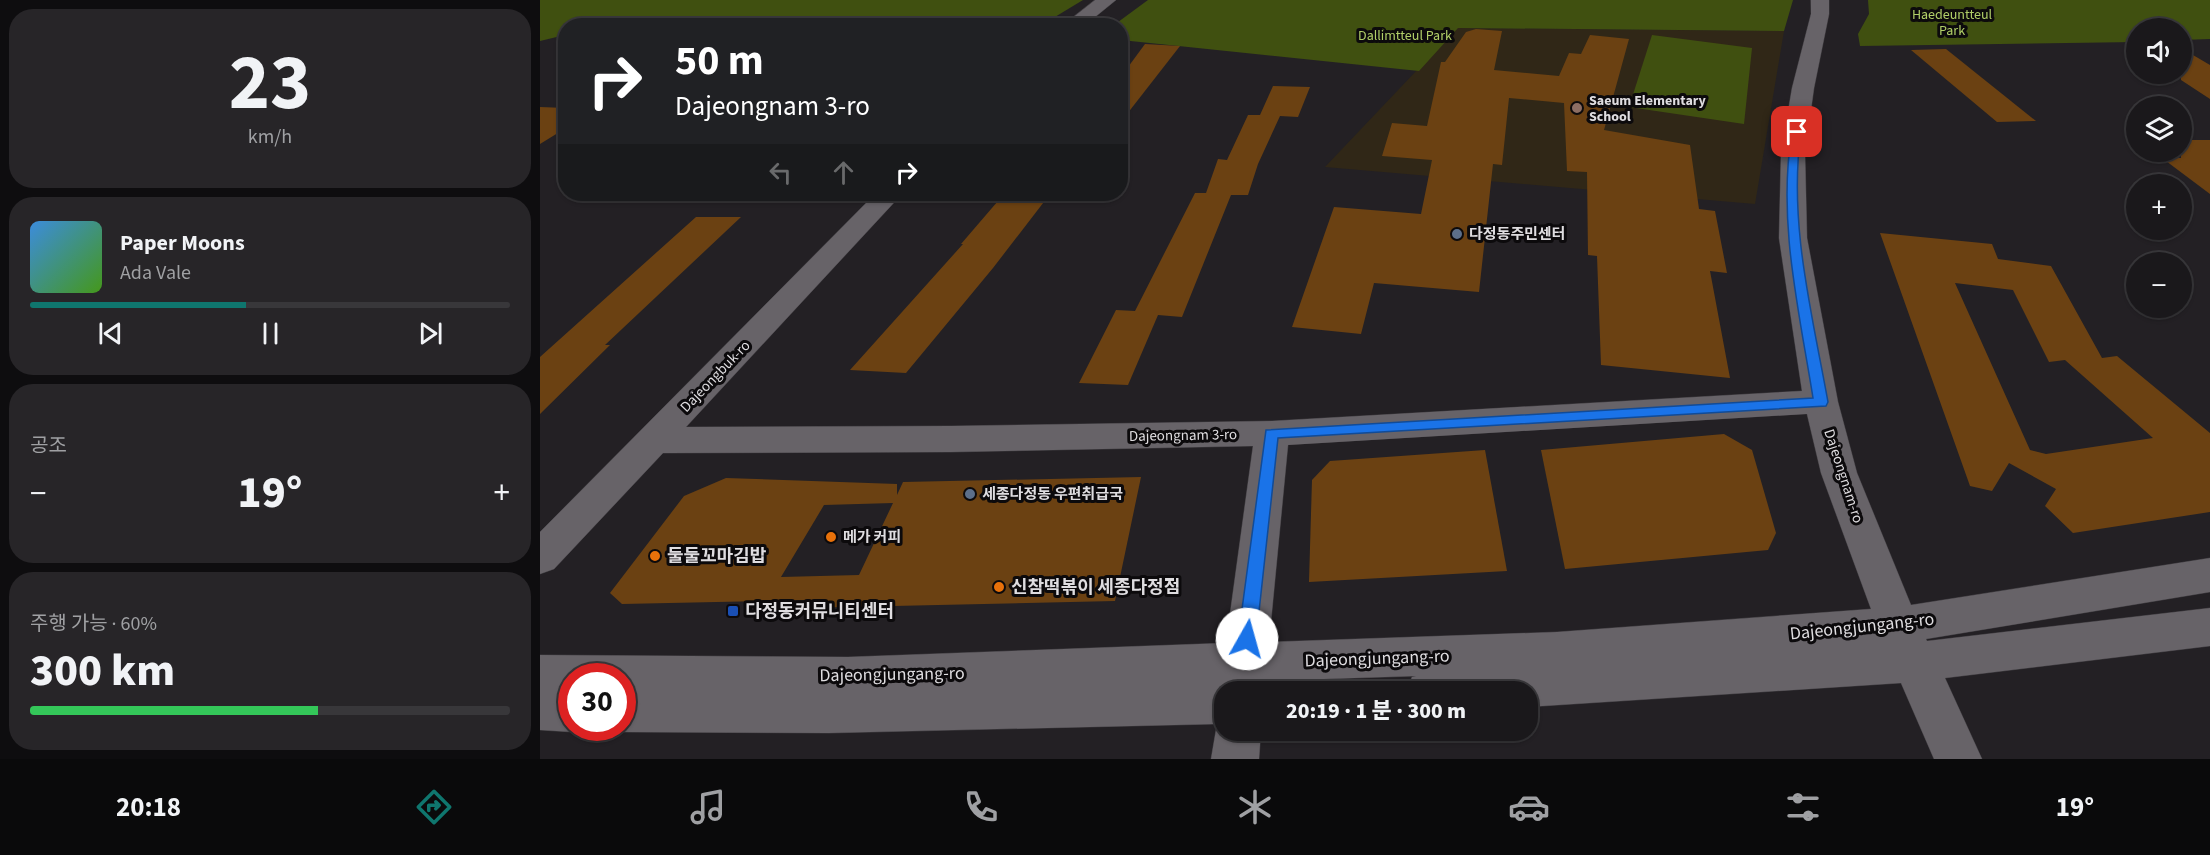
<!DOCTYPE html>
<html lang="ko">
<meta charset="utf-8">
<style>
:root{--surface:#1a181b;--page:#272528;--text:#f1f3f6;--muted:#9fa0a3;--line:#38373a;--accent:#0f766e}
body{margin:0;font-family:"Source Sans 3","Noto Sans KR",sans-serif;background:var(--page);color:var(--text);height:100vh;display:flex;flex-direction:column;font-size:22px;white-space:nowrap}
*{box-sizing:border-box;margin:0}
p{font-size:20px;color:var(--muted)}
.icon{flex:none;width:33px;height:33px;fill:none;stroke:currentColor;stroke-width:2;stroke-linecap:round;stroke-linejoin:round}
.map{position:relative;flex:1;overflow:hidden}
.details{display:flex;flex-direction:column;gap:9px;padding:9px;background:#0e0d0f;width:540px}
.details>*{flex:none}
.hud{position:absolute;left:18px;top:18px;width:570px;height:183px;border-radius:24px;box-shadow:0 2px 4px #0004,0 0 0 2px var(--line);background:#202124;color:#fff;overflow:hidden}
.fabs{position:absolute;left:1586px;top:18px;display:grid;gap:12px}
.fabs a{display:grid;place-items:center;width:66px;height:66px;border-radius:50%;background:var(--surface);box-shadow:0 2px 4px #0004,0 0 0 2px var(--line);font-size:30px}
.speed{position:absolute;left:18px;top:663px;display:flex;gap:12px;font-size:30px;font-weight:700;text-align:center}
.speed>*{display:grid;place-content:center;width:78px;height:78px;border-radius:50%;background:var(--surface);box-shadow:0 2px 4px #0004,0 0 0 2px var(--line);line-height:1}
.speed .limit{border:9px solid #d22;background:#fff;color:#111}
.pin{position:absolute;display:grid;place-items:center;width:51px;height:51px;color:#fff;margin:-26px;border-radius:12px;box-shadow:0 3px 9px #0006}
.me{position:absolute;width:66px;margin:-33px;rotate:7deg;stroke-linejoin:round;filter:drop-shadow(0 0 4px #0008)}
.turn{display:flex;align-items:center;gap:21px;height:126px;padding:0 18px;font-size:27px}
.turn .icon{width:78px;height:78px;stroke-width:2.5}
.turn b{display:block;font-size:42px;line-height:51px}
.lanes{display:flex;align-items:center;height:57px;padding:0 18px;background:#0003;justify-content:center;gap:30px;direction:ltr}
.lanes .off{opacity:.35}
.big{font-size:45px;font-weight:800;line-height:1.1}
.details .card{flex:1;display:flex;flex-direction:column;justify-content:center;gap:9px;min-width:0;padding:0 21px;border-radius:24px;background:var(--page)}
.details .dial{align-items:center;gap:0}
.dial b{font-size:78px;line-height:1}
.song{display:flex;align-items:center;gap:18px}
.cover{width:72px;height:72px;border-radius:9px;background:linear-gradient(135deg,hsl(210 70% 55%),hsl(100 70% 35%))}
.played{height:6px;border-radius:3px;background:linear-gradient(90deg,var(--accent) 45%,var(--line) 45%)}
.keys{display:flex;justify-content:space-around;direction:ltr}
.heat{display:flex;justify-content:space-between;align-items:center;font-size:33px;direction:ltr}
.charge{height:9px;border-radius:4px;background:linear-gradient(90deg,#34c759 60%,var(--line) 0)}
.trip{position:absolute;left:674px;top:681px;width:324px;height:60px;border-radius:24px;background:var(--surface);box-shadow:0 2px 4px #0004,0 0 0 2px var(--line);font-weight:800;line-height:60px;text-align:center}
.dock{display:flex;height:96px;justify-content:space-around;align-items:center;background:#0a0a0b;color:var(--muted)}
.dock .icon{width:42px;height:42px}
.dock .on{color:var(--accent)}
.dock b{font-size:27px;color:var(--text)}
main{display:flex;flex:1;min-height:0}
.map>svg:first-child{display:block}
.education{fill:#302717}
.green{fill:#405010}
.building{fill:#6b4112;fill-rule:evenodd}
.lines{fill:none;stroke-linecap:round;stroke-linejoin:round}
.minor-casing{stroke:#3f3c40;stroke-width:1}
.minor{fill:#676368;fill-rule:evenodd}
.route{fill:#1a73e8;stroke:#114b97;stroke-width:1.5}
.education-dot{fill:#8d6e63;stroke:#0c0a0c;stroke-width:2}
.service-dot{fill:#5c6f8a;stroke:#0c0a0c;stroke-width:2}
.food-dot{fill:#e8710a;stroke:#0c0a0c;stroke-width:2}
.transit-dot{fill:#1a4fb4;stroke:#0c0a0c;stroke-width:2}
.labels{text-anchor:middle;stroke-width:6;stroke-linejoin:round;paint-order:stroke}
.far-park-label{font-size:14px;fill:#b1cf68;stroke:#0c0a0c}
.far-poi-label{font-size:14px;font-weight:bold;fill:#dfdde0;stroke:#0c0a0c;text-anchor:start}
.poi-label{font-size:15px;font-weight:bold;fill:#dfdde0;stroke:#0c0a0c;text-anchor:start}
.street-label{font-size:15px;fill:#dfdde0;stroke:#0c0a0c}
.near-poi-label{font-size:18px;font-weight:bold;fill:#dfdde0;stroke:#0c0a0c;text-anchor:start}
.near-street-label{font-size:18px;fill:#dfdde0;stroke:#0c0a0c}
</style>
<main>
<section class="details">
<div class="card dial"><b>23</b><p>km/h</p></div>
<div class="card">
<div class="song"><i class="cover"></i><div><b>Paper Moons</b><p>Ada Vale</p></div></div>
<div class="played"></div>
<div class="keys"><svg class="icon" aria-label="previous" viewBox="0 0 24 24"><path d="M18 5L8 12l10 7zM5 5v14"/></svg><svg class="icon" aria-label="pause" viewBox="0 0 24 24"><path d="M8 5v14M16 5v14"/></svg><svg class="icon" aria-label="next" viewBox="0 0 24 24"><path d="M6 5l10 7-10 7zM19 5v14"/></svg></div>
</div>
<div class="card"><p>공조</p>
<div class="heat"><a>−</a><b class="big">19°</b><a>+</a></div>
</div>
<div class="card"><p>주행 가능 · 60%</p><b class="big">300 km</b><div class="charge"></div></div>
</section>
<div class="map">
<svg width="1670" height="759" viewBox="0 0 1670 759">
<rect width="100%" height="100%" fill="#232024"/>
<path class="education" d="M917 28 1244 31 1215 204 785 167Z"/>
<g class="green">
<path d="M0 0H543L500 26 326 25 92 16 58 25 26 26 25 35 0 41Z"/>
<path d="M608 0H1253L1244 31 918 28 879 71 581 40 580 26 574 25Z"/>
<path d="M1328 0H1670V39L1641 40V28H1596V42L1320 46 1318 34 1329 14Z"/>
<path d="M1112 35 1212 48 1204 124 1089 107Z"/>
</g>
<g class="building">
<path d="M936 29 962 31 954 70 1019 76 1029 53 1041 54 1050 35 1089 39 1064 130 1150 145 1159 209 1175 211 1187 273 1170 271 1190 378 1061 365 1057 256 1048 255 1047 172 1027 171 1024 103 969 98 962 165 953 164 939 292 834 283 821 334 752 327 794 207 881 214 892 160 842 156 852 123 887 126 901 62H905L926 32Z"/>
<path d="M605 44 640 46 580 123V78Z"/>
<path d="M1641 48 1670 65V99L1641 80Z"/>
<path d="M1406 49 1496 121 1457 122 1371 50Z"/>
<path d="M733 86 770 87 758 117 740 116 718 164 708 195H691L642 317 618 315 588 385 539 383 576 310 595 311 655 193H666L678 159 687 160 708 115H720Z"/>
<path d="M0 107 26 108V128L0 144Z"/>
<path d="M1641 140H1670V194L1622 158H1641Z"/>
<path d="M464 194H510L453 268 366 373 310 370 423 244H421Z"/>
<path d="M156 217H201L65 345H70L0 414V357Z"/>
<path d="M1340 233 1452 244 1458 259 1511 266 1562 358 1577 356 1670 433V512L1533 533 1505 506 1516 489 1469 463 1452 491 1430 486ZM1415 283 1473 290 1509 362 1525 360 1613 438 1506 454 1490 450Z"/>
<path d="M1184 434 1212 450 1236 533 1228 550 1025 569 1001 450Z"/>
<path d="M945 450 967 571 769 582 772 480 790 461Z"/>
<path d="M601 477 575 601 262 608 266 600 82 604 70 593 144 496 186 478 357 484V495L363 482ZM353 503 319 575 241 577 284 505Z"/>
</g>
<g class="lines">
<defs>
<g id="minor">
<path d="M555 0H576L544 26H522Z"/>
<path d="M1271 0H1289V14L1274 88 1265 153 1267 238 1298 402 1317 473 1371 605 1670 558V592L1386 639 1387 641 1670 608V646L1405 678 1442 759H1394L1361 683 987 707V692H866L872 677 876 676 726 681 725 692H684V730H721L719 759H671L677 724 289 733 82 732 72 728H82V676H32V728H42L32 732 0 730V655L308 657 686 643 713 446 411 452 123 453 14 569 0 574V532L335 194H362L146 427 411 426 732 421 1262 391 1239 238 1241 153 1252 88 1271 14ZM1267 414 1281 473 1331 609 1017 632 729 642 748 445Z"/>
</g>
</defs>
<use href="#minor" class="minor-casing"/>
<use href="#minor" class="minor"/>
</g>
<path class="route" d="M1257 129 1261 132C1248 222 1272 313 1288 402L1286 406 738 438 716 639 714 645 707 647 701 645 698 639 726 430 1273 398C1259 310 1237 220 1252 132Z"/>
<circle class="education-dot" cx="1037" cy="108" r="6"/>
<g class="service-dot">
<circle cx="917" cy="234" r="6"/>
<circle cx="430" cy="494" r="6"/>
</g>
<g class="food-dot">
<circle cx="291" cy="537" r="6"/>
<circle cx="115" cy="556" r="6"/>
<circle cx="459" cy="587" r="6"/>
</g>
<rect class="transit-dot" x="187" y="605" width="12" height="12" rx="3"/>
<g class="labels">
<g class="far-park-label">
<text x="1412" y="19">Haedeuntteul<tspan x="1412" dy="16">Park</tspan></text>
<text x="865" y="40">Dallimtteul Park</text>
</g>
<g class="far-poi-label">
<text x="1049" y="105">Saeum Elementary<tspan x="1049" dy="16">School</tspan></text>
</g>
<g class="poi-label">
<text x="929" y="239">다정동주민센터</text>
<text x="442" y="499">세종다정동 우편취급국</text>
<text x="303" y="542">메가 커피</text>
</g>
<g class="street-label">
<text transform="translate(175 376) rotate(-46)" y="5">Dajeongbuk-ro</text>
<text transform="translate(643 435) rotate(-1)" y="5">Dajeongnam 3-ro</text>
<text transform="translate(1304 476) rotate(72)" y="5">Dajeongnam-ro</text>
</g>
<g class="near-poi-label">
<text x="127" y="562">둘둘꼬마김밥</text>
<text x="471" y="593">신참떡볶이 세종다정점</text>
<text x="205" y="617">다정동커뮤니티센터</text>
</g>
<g class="near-street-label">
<text transform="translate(1322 626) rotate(-6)" y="6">Dajeongjungang-ro</text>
<text transform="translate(837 658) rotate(-2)" y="6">Dajeongjungang-ro</text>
<text transform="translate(352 674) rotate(-1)" y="6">Dajeongjungang-ro</text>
</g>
</g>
</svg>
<div class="fabs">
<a><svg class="icon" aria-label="sound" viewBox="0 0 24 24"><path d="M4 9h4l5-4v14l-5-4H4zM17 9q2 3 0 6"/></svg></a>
<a><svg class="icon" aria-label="layers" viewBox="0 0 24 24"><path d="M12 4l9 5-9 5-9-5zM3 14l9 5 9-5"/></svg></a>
<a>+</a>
<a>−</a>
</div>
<div class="speed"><div class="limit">30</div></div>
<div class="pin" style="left:1257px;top:132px;background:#d93025"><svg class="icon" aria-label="arrive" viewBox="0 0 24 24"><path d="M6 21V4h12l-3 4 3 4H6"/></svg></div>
<svg class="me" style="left:707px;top:639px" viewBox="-20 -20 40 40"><circle r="19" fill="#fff"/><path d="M0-13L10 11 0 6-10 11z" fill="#1a73e8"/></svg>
<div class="trip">20:19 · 1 분 · 300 m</div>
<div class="hud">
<div class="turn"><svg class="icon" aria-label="right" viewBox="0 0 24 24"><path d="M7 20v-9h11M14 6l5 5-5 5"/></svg><div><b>50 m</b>Dajeongnam 3-ro</div></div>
<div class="lanes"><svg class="icon off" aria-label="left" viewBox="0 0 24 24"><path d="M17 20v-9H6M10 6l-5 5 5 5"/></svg><svg class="icon off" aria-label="ahead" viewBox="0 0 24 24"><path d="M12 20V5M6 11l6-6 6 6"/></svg><svg class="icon" aria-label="right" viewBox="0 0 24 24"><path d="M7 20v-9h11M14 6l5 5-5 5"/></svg></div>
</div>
</div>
</main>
<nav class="dock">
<b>20:18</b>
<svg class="icon on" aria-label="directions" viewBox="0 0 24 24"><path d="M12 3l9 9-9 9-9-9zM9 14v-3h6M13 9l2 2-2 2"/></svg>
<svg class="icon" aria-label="music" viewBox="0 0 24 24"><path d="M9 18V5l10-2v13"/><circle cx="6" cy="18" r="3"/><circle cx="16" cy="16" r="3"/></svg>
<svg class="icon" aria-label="phone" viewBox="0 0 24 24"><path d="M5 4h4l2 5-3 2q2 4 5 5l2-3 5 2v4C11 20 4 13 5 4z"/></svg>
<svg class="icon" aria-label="climate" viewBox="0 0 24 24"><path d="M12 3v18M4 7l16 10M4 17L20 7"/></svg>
<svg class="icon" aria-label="car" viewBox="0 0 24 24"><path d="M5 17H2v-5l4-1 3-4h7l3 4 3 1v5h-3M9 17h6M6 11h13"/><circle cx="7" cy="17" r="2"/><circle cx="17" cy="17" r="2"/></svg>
<svg class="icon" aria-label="filters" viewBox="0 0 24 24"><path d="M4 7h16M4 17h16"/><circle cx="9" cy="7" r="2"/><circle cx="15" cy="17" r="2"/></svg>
<b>19°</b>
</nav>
